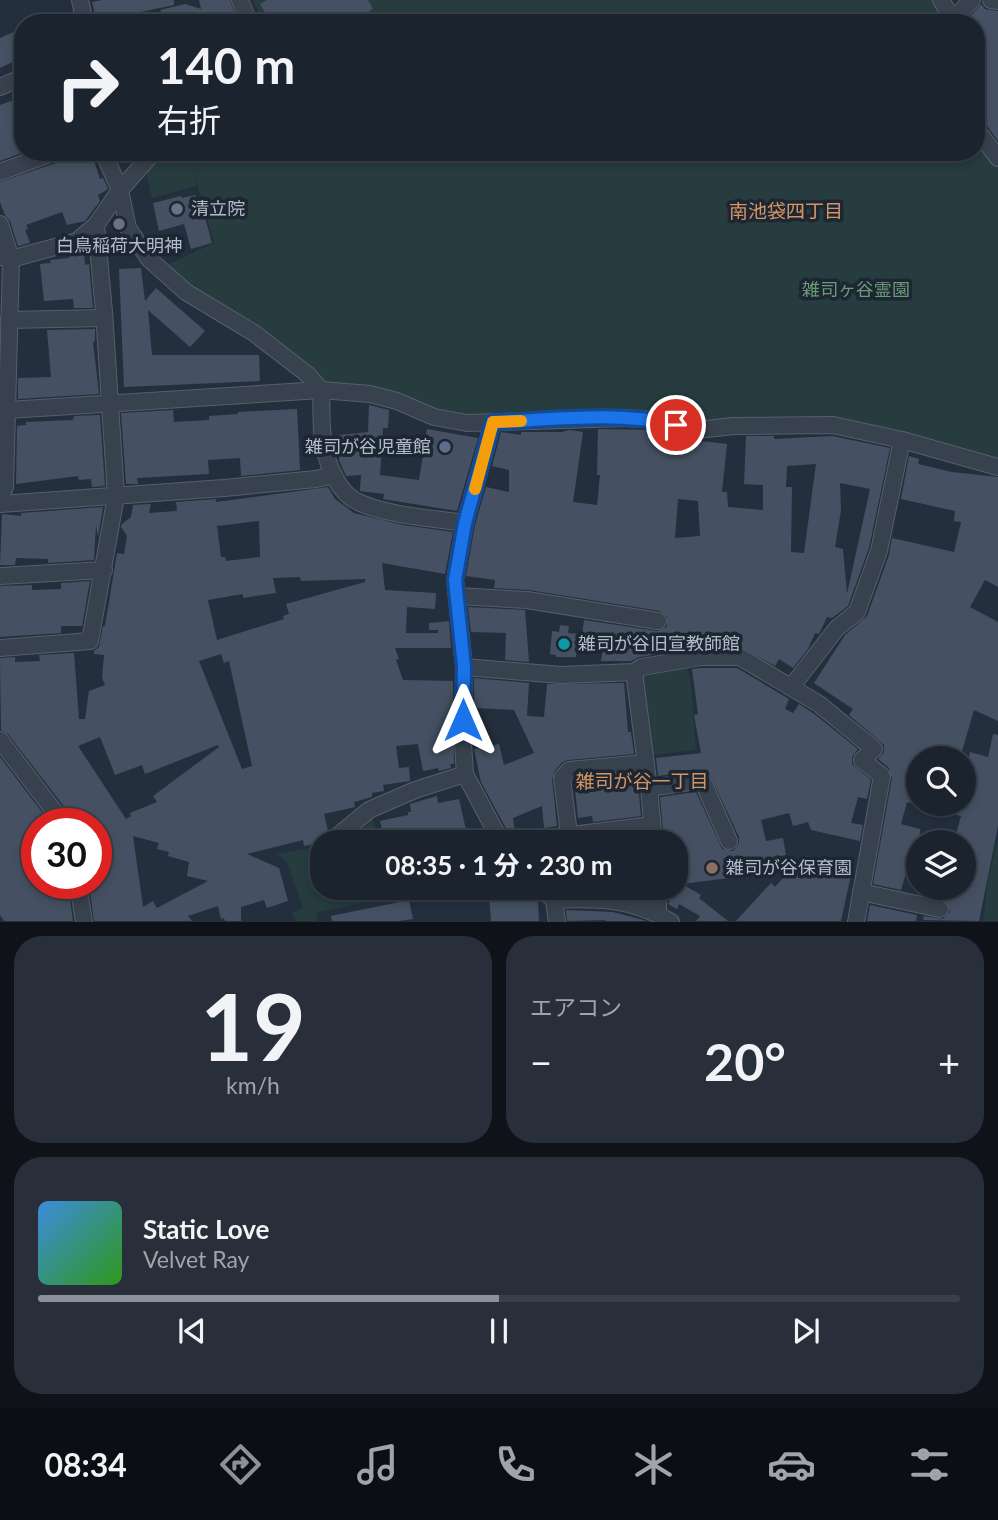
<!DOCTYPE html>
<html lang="ja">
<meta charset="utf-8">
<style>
:root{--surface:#1b232e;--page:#282f3a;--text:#f1f3f6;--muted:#a0a4aa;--line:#39404a;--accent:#8c9099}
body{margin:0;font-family:Lato,"Noto Sans JP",sans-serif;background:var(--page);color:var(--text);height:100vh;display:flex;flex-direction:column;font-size:26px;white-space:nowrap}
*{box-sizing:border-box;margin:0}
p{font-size:23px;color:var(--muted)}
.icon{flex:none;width:38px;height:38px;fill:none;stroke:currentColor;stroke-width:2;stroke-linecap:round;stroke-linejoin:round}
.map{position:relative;height:922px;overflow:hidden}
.details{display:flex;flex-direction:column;gap:14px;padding:14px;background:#0f1319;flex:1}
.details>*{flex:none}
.guide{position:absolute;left:14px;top:14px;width:971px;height:147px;border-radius:28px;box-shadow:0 4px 10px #0003,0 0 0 2px var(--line);background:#1b232e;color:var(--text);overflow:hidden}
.tools{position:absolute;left:906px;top:746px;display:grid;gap:14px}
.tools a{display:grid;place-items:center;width:70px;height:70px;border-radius:50%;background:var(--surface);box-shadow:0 4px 10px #0003,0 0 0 2px var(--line);font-size:35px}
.speed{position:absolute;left:21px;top:808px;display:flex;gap:14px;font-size:35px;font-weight:700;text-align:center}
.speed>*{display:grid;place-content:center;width:91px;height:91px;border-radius:50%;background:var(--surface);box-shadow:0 4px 10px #0003,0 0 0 2px var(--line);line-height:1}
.speed .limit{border:10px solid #d22;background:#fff;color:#111}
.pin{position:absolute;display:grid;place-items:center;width:60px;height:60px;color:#fff;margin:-30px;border:4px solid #fff;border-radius:50%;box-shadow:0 2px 7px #0007}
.me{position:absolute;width:77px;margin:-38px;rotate:0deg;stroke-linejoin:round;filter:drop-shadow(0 0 5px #0008)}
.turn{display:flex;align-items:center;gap:24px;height:147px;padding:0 28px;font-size:32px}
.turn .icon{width:91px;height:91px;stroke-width:2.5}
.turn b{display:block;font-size:49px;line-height:60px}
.big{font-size:52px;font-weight:700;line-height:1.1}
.details .tile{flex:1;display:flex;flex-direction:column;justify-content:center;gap:10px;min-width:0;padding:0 24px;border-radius:28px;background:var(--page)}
.details .dial{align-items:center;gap:0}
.dial b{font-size:91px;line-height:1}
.song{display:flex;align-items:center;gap:21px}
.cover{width:84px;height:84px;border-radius:10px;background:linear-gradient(135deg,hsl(210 70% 55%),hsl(110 70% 35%))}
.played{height:7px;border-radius:4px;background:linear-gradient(90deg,var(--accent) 50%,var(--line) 50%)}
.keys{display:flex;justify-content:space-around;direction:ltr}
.heat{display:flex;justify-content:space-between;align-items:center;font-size:38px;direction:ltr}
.details .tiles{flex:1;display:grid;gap:14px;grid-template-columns:1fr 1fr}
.tile:last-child{grid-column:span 2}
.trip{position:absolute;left:310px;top:830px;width:378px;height:70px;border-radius:28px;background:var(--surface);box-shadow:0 4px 10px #0003,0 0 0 2px var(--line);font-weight:700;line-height:70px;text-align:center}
.menu{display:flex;height:112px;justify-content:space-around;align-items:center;background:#0b0e12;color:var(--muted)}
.menu .icon{width:49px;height:49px}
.menu .current{color:var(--accent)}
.menu b{font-size:32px;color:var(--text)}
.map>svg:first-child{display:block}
.green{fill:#263c3f}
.building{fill:#455162;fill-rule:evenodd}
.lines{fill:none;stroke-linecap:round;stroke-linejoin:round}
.minor-casing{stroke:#565f6c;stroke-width:18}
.minor{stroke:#38414e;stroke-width:16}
.route-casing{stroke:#114b97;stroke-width:18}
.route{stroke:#1a73e8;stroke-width:12}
.slow{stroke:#f59e0b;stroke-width:12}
.worship-dot{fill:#6b7280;stroke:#1d2633;stroke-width:2.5}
.service-dot{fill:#5c6f8a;stroke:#1d2633;stroke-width:2.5}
.culture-dot{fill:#0f9aa8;stroke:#1d2633;stroke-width:2.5}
.education-dot{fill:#8d6e63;stroke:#1d2633;stroke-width:2.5}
.labels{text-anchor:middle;stroke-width:7;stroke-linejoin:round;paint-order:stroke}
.poi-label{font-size:18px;fill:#b4bcc9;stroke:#1d2633;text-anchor:start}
.park-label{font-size:18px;fill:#6b9a76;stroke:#1d2633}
.neighbourhood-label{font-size:19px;fill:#d59563;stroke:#1d2633}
</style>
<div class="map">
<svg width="998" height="922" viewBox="0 0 998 922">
<rect width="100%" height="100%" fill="#242f3e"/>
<g class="green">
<path d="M253 0H935L949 23H263Z"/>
<path d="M977 137 998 165V468L833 425 468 423 322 388 187 287 169 264 214 243 190 159 197 186 152 198 146 171 158 154 167 152H976Z"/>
<path d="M686 665 691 682 696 750 652 755 642 673Z"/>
<path d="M372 816 378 835 352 842H338Z"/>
<path d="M998 839V921H983L988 880Z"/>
<path d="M322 846V887H408V894L317 912V921H296L292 913 303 908 287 862 277 854Z"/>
</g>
<g class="building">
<path d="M102 0H174V5L126 15 127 21 119 23H97L92 2Z"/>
<path d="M199 0H230L238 23H226L224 17 199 23H168L160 10 185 4 201 9Z"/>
<path d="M267 0H368L373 9 349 23H271L260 4Z"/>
<path d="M981 4 985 9 998 11V141L984 122 976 119V88L982 83 976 75V23L965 22Z"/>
<path d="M23 28V57L0 68V38Z"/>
<path d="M23 97 24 152 0 161V105Z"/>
<path d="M65 152H91L100 179 103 178 108 189 98 195 100 201 85 221 67 225 62 212 26 225 28 229 25 230 30 243 18 246 10 221 5 215 0 202V182L59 162 63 158Z"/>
<path d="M195 195 202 218 205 217 212 243 191 249 184 224 159 231 153 203 181 196 182 198Z"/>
<path d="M84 252 85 265 89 264 93 308H74L73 299 44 301 40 264 51 263 50 260 69 258V254Z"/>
<path d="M141 268 145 301 156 288 205 331 190 347 148 310 152 355H259L260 381 124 387 119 269Z"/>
<path d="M95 329V341L93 342 99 394 18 399V378L51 377 47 330Z"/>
<path d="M369 405 389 410 388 428H383L380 475 419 480 427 429 478 438 457 511 383 499 384 494 360 491 361 475 346 476 339 460V435L368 432Z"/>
<path d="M297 409 300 470 241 476 240 458 208 460 209 474 137 478 138 484H126L121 413 173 410 174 422 209 420V416L238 414V412Z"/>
<path d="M100 415 105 486 92 487 91 479 79 480 78 476 16 484 17 426 26 425V422L73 420 74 416Z"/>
<path d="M598 429 652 430 658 432V436L727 444 722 492H727L728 507 763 510V485L744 484 746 436H774V439L832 436 890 448 869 548 848 606 832 618 827 617 819 634 815 633 808 649 793 668 779 659 775 666 740 647H699L640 657 631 661H601L605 638 582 635 584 620 657 631 667 627V617L660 611 529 590 494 588 495 580 466 576 475 525 486 487 509 492V470L492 466 501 432 521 435V432H562L569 430 583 432 573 502 597 505 600 475H597ZM816 464 804 553 791 552 792 487H786L787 466ZM840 483 870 489 847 594 843 549 835 547 841 510ZM678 499 698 501 700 536 675 538Z"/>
<path d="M909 456 919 459 918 464 952 472 998 477V587L985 580 970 607 998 622V721L974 710 960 758H919V805L907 802 901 824 920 829 919 858 911 856 901 890 873 884 892 778 889 768 878 759 884 752V745L849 715 853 709 814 683 845 635 867 616 889 555 892 538 954 552 961 522 954 521 955 511 901 499Z"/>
<path d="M328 487 335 499 354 513 403 525 453 532 445 574 382 563 385 590 436 593 435 609 407 607 406 633H438V630H429V623L449 621 451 648H395L399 659 396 660 403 680 453 681 454 764H450L451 768 439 771 438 768 423 771 418 744 396 746 399 768 409 767 410 781 383 785 384 791 372 793V797L354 802 355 807 324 814 328 831 324 836V842L304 846 303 840 247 854 279 868 288 901 267 908 264 900 241 907V921H225L224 918 221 919 218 906 188 916 192 921H94L89 884H96V857L108 855 98 824H76L71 812 69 813 8 734 1 730 0 658 15 657V662L40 661 39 655 74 653 79 719H85L89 691 105 685 102 678 104 655 94 654V651L99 647 103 626H105L117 553 124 554 127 536 121 527 122 524 131 517 133 505 151 504 149 513 177 511 176 502 216 499V502ZM259 521 260 557 226 561 225 557H221L217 526ZM300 577 301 581 365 579V582L286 604 289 614 283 616 284 619 217 640 208 600 243 594V598L276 593 273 578ZM221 654 224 663 229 661 252 766 242 769 199 661ZM100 737 115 775 142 765 145 774 218 745 219 747 153 796 157 802 130 813 131 816 126 819 78 746ZM133 836 159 843 157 849 169 852 168 856 189 862 187 876 208 881 157 908 153 901 143 907Z"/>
<path d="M103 507 98 537 96 525 94 560 48 563V559L16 558 15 565H0L2 514 21 516V513Z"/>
<path d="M90 581 82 626H61V633L0 637V586L32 585V590L61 589V583Z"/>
<path d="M468 607 525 610 529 662 505 660 506 633 471 632Z"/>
<path d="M560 625 569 626 568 633 578 634 576 657H556V655L550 654 552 631 559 632Z"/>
<path d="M702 668H737L789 699 785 709 793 713 799 704 813 713 858 749 852 757V764L871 780 867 799 858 797 851 823 863 825 860 841 811 830 808 822 793 826 789 813 761 820 766 841 783 838 786 855 736 865 737 877 682 884 701 895 699 898 728 921H696L700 916 679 904 677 909 668 904 677 885H676V842L674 839 664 840 660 797 696 792 722 849 733 851 739 843V837L708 771 700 770 658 776 656 758 701 753 694 715 698 714 692 669Z"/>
<path d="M474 678 529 683 527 716 544 717 547 684 624 683 628 732H631L634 754 568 760 562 762 554 772 552 779 557 826 544 828 542 806 513 818 515 832 509 834 481 782 474 749 499 744 504 765 534 753 514 710 474 708Z"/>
<path d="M993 734 998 735V826L979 921 923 920 924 916 943 919 950 912 946 901 929 896 931 887H964V842H954L961 816 927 807V803H964V776L970 752 988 757Z"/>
<path d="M0 757 51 824H37V884H68L73 921H4L0 915Z"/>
<path d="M637 774 641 816 593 822 592 816 578 818 574 780Z"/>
<path d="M437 796 438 803 459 799 466 830 473 828 476 842H385L380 821 408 815V812H411L410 804Z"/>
<path d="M803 856 830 858 829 860 853 866 841 921H736L771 883 775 887Z"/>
<path d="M560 887H648V899L615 891 560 889Z"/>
<path d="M512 894V897L533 896 538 901 539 921H491L489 895Z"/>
<path d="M409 900 413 919 399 921H332L331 916Z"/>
<path d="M870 905 917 915 916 921H867Z"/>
<path d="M566 910 613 912 647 921H605L606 920 567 921Z"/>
</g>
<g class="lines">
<defs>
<g id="minor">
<path d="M80 0 85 23"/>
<path d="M240 0 249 23"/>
<path d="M941 0 955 23"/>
<path d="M991 0 998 1"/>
<path d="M953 19 972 0"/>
<path d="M157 23H158"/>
<path d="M0 87 23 77"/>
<path d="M976 129 998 158"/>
<path d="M103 152 120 190 128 228 149 259 186 292 254 333 307 374 321 390C322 411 320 434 326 455 330 469 338 487 350 497 371 514 437 519 465 523"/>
<path d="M0 172 55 152"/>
<path d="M0 224 11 259 5 487 0 499"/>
<path d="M2 257 11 259 77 241 96 225"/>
<path d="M9 320 104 318"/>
<path d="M8 410 321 390 370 394 397 401 434 417 467 423 625 418 654 420 697 430 734 426 833 425 902 440 998 467"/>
<path d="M493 422 465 523 455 580 464 667 463 744 465 774 501 842"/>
<path d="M0 504 224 488 316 479 334 475"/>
<path d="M0 576 104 570"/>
<path d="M458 596 527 600 658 621"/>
<path d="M0 648 90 641 116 496 104 312 96 225 120 190 154 152"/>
<path d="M464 667 561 675 634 672 642 667 701 657H740L819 704 874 749 862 760 882 776 856 922"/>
<path d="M634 672 649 788 654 842"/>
<path d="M792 686 837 628 857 612 879 551 902 440"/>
<path d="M0 740 64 824"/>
<path d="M649 788 702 780 729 841"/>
<path d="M569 834 562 778 569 770 646 763"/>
<path d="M334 839 369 810 415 790 465 774"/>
<path d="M516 842 652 825"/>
<path d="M78 884 84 922"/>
<path d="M538 887 554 900C598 898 632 898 671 922"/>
<path d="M658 887V914"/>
<path d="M861 892 940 909"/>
<path d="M554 900 557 922"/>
</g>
</defs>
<use href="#minor" class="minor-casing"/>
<use href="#minor" class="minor"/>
</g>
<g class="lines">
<defs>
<path id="route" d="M463 720 464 667 455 580 465 523 493 422C551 420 619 411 676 425"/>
</defs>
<use href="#route" class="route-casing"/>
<use href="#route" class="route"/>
<path class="slow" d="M475 489 493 422 521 421"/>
</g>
<g class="worship-dot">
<circle cx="177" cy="209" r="7"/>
<circle cx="119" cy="224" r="7"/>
</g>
<circle class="service-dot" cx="445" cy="447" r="7"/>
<circle class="culture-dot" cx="564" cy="644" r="7"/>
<circle class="education-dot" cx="712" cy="868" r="7"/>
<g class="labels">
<g class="poi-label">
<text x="191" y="215">清立院</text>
<text x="119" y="252" text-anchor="middle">白鳥稲荷大明神</text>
<text x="431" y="453" text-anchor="end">雑司が谷児童館</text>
<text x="578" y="650">雑司が谷旧宣教師館</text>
<text x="726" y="874">雑司が谷保育園</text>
</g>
<g class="park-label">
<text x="856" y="296">雑司ヶ谷霊園</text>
</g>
<g class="neighbourhood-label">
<text x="786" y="218">南池袋四丁目</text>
<text x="642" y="788">雑司が谷一丁目</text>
</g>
</g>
</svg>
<div class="tools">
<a><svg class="icon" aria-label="search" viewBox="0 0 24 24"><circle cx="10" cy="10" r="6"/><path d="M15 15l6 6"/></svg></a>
<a><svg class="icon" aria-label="layers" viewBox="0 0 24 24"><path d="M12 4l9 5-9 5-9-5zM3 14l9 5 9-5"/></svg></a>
</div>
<div class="speed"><div class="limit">30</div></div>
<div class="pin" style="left:676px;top:425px;background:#d93025"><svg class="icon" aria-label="arrive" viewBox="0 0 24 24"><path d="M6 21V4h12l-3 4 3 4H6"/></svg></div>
<svg class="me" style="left:463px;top:720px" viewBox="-20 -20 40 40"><path d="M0-17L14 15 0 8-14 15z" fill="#1a73e8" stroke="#fff" stroke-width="4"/></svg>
<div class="trip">08:35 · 1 分 · 230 m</div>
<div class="guide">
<div class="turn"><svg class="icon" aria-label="right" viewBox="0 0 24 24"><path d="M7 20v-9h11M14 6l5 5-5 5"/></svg><div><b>140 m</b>右折</div></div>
</div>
</div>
<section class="details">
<div class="tiles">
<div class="tile dial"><b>19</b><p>km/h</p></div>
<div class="tile"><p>エアコン</p>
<div class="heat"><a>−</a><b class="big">20°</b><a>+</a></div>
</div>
<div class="tile">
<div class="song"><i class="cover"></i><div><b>Static Love</b><p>Velvet Ray</p></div></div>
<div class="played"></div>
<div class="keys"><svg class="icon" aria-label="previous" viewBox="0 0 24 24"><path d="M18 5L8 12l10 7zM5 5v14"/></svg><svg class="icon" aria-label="pause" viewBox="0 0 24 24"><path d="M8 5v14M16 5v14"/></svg><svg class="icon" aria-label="next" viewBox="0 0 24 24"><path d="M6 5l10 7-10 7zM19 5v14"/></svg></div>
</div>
</div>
</section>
<nav class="menu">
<b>08:34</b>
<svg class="icon current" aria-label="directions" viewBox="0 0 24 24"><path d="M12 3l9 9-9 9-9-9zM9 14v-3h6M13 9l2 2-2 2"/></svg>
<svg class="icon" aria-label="music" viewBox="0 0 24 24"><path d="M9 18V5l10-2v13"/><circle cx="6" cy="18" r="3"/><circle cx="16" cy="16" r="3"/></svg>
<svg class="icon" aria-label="phone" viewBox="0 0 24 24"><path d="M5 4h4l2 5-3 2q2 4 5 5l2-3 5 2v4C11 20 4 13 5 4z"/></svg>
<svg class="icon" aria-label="climate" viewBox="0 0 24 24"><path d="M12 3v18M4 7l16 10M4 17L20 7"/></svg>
<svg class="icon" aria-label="car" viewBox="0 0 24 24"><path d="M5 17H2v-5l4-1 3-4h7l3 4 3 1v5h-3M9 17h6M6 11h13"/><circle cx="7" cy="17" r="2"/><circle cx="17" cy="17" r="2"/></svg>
<svg class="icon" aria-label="filters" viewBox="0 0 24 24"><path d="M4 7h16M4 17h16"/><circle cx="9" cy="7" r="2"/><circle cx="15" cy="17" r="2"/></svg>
</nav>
